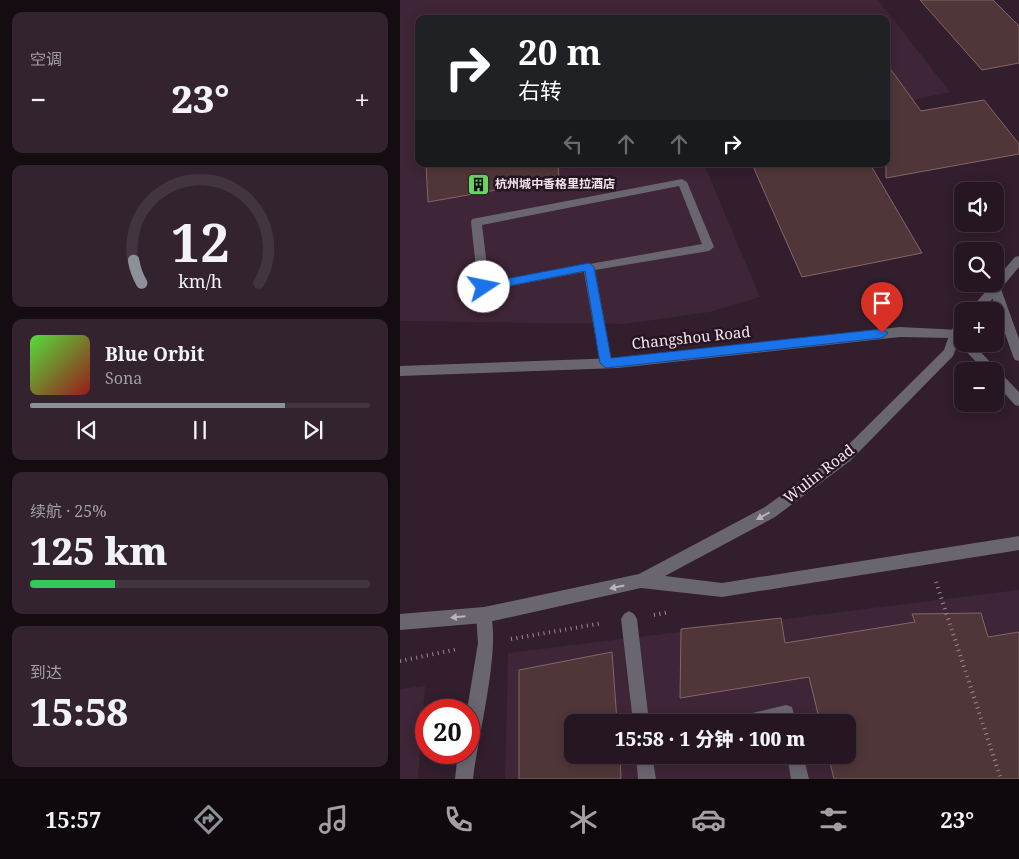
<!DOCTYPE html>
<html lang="zh">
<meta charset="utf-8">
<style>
:root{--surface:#261621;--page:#32232e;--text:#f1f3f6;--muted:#a49fa5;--line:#42353f;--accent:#8c9099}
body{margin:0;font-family:"Noto Serif","Noto Sans SC",serif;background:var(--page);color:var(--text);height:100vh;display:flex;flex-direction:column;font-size:19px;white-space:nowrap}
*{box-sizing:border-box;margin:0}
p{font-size:16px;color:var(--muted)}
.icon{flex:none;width:28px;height:28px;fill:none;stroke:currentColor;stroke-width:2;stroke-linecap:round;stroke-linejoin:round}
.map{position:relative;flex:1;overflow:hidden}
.details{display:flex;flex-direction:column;gap:12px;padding:12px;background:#150c12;width:400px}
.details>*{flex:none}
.hud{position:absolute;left:15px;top:15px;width:475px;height:152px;border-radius:10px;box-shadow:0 2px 12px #0003,0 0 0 1px var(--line);background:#202124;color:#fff;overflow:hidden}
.tools{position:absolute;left:554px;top:182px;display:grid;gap:10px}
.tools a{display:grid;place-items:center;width:50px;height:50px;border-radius:10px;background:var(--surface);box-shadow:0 2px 12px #0003,0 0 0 1px var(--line);font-size:25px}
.speed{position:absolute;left:15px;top:699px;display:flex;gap:10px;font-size:25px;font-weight:700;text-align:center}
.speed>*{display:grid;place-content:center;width:65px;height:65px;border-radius:50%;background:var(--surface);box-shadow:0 2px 12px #0003,0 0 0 1px var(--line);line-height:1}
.speed .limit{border:8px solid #d22;background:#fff;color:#111}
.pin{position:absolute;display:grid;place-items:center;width:42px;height:42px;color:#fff;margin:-51px -21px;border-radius:50% 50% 50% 0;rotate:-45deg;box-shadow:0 0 5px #0007}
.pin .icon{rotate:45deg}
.me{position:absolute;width:55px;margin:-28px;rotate:79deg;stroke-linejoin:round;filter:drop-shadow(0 0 4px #0008)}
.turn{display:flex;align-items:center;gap:18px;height:105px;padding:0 20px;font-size:22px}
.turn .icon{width:65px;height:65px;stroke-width:2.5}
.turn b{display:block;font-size:35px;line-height:42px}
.lanes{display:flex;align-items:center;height:48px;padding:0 20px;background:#0003;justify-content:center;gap:25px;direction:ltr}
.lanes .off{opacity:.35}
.big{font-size:38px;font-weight:800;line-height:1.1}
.details .widget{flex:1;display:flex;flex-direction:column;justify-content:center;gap:8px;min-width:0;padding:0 18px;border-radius:10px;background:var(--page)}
.details .dial{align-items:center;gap:0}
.dial svg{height:130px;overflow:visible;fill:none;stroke:var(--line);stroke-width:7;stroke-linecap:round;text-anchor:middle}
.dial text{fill:var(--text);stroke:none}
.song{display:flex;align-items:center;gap:15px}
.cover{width:60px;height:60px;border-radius:8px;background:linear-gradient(135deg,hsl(110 70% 55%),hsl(0 70% 35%))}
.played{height:5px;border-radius:2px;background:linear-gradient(90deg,var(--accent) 75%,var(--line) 75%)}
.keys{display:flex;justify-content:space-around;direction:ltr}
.heat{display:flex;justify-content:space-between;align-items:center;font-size:28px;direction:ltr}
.charge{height:8px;border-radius:4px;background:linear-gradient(90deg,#34c759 25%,var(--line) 0)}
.trip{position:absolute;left:164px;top:714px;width:292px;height:50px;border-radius:10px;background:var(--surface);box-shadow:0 2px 12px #0003,0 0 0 1px var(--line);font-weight:800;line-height:50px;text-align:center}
.tabs{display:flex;height:80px;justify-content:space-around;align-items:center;background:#0f090d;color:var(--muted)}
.tabs .icon{width:35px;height:35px}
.tabs .on{color:var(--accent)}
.tabs b{font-size:22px;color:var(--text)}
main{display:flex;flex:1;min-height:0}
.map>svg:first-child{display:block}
.built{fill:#3e2537;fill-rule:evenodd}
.building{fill:#503639;stroke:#836669}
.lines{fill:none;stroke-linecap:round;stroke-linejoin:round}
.path{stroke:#9b8a96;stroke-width:4;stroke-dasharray:1 4.5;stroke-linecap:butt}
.service{fill:#6a6670;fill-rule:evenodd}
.minor{fill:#6a6670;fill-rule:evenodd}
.tertiary{fill:#6a6670;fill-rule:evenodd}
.oneway{fill:#bcb2bc}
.route{fill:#1a73e8;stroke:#114b97}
.labels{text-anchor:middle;stroke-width:5;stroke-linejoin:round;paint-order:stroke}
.far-poi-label{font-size:12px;font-weight:bold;fill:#f3e5ee;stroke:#271522;text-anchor:start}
.street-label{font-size:15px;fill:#f3e5ee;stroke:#271522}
</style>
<main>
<section class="details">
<div class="widget"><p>空调</p>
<div class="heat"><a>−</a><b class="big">23°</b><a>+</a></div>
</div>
<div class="widget dial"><svg viewBox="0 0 100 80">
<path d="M14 69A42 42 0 1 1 86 69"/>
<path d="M14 69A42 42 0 0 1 9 55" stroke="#8c9099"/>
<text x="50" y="56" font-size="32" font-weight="700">12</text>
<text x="50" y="72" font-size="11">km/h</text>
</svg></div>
<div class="widget">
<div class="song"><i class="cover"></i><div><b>Blue Orbit</b><p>Sona</p></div></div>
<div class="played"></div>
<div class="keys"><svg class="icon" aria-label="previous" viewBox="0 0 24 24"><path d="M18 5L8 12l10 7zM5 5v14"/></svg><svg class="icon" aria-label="pause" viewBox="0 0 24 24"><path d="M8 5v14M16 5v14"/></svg><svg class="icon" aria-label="next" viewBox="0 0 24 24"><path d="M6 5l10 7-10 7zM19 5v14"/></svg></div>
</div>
<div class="widget"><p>续航 · 25%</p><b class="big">125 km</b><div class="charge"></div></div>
<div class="widget"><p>到达</p><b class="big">15:58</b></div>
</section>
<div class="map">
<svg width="619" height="779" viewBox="0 0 619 779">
<rect width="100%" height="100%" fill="#321e2c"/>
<g class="built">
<path d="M0 0H478L550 92 486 106V19H19V164H304L360 297 310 312 225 324 0 321Z"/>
<path d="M619 590V779H105L108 653ZM172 722H448V755H172Z"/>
<path d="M25 686 18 779H0V689Z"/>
</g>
<g class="building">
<path d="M520 0H593L619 26V63L582 70Z"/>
<path d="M486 63 521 111 584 100 619 144V154L486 178Z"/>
<path d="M26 164H158L159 179 28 202Z"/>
<path d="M352 164H470L522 253 402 277Z"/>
<path d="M581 613 588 637 619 632V779H434L428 755H448V722H420L409 677 280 698 281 629 381 618 385 643 515 622 512 614Z"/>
<path d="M212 652 217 722H172V755H220L221 779H119V670Z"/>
</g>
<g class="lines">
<g class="path">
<path d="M536 582 601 779"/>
<path d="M254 615 270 612"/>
<path d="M111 639 203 623"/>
<path d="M0 661 58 649"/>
</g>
<g class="service">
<path d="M282 179 287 182 314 247 309 251 195 270 212 363 210 367H202L200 363 184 272 84 291 78 287 71 222 72 219ZM279 186 302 244 89 282 82 225Z"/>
<path d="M229 611 234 614 237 619 249 722H233L221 619 224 614Z"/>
<path d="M386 705 392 707 396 722H340L342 716 348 714Z"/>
<path d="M236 755H252L256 779H238Z"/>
<path d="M387 755H403L409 779H391Z"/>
</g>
<g class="minor">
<path d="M595 285 601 289 619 339V361L615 360 613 356 589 289Z"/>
<path d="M500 327 560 330 562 332V344H573L619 392V406L615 405 595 383V371H585L553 338 500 337 218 368 0 376V366L218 358Z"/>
<path d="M84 607 89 610C103 641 77 740 73 779H55L58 752H69V710H67L78 643 76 615 79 610Z"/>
</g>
<g class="tertiary">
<path d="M619 256V267L582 311H569L592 284H595V280L615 257Z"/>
<path d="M562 320V333L553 356 450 461 375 517 265 576 322 583 619 536V550L322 597 241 588 84 623 0 630V614L84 607 239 574 365 507 440 453 544 350C548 340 551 324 562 320Z"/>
</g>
</g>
<defs><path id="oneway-solid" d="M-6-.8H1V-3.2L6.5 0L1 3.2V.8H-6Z" transform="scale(1.25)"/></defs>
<g class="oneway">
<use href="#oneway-solid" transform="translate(363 516) rotate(151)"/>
<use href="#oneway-solid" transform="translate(217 587) rotate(168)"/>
<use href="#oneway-solid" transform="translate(58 617) rotate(175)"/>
</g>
<path class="route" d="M189 263 194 267 211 358 482 329 488 333 482 338 206 368 200 363 185 271 84 291 79 287 84 283Z"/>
<defs>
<symbol id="building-square" viewBox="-11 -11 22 22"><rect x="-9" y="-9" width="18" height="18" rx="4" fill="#6ad364" stroke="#271522"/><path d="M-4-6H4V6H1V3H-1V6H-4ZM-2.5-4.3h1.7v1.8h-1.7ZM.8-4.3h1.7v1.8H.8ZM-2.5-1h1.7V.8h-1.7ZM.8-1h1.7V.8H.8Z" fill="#111"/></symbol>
</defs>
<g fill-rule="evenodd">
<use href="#building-square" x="66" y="172" width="25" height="25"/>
</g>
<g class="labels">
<g class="far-poi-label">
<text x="95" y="188">杭州城中香格里拉酒店</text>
</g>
<g class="street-label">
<text transform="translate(291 338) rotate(-6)" y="5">Changshou Road</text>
<text transform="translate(419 474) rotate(-38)" y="5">Wulin Road</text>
</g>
</g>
</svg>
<div class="tools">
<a><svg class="icon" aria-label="sound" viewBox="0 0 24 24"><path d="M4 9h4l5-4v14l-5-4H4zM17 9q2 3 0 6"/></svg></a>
<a><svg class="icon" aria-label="search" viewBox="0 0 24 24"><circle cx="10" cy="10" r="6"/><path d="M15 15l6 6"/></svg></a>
<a>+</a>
<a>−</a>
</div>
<div class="speed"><div class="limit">20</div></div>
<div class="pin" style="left:482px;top:333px;background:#d93025"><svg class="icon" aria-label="arrive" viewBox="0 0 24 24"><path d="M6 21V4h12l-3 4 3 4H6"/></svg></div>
<svg class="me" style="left:84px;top:287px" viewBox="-20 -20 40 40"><circle r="19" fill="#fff"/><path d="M0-13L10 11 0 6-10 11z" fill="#1a73e8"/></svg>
<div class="trip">15:58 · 1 分钟 · 100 m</div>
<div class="hud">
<div class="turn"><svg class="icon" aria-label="right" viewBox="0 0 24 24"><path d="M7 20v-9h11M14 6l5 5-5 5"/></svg><div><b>20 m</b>右转</div></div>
<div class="lanes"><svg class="icon off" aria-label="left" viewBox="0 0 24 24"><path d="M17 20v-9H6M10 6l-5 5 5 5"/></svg><svg class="icon off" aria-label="ahead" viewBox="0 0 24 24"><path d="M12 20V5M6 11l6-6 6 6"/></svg><svg class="icon off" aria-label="ahead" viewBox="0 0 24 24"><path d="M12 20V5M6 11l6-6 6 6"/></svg><svg class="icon" aria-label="right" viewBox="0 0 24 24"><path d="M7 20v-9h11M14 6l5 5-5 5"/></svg></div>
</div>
</div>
</main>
<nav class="tabs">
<b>15:57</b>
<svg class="icon on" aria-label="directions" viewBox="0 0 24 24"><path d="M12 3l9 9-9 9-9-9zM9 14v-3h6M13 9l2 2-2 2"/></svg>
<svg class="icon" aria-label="music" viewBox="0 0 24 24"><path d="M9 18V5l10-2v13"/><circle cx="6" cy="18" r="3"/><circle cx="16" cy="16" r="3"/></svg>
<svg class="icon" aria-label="phone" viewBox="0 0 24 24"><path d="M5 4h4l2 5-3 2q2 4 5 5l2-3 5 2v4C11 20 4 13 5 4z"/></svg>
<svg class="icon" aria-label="climate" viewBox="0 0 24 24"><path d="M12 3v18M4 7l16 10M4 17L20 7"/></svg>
<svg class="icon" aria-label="car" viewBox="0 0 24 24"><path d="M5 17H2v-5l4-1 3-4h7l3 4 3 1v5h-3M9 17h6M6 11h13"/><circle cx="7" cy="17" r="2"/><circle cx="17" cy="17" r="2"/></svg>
<svg class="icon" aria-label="filters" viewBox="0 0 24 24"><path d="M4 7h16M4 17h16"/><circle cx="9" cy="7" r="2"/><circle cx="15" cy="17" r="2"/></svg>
<b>23°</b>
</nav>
